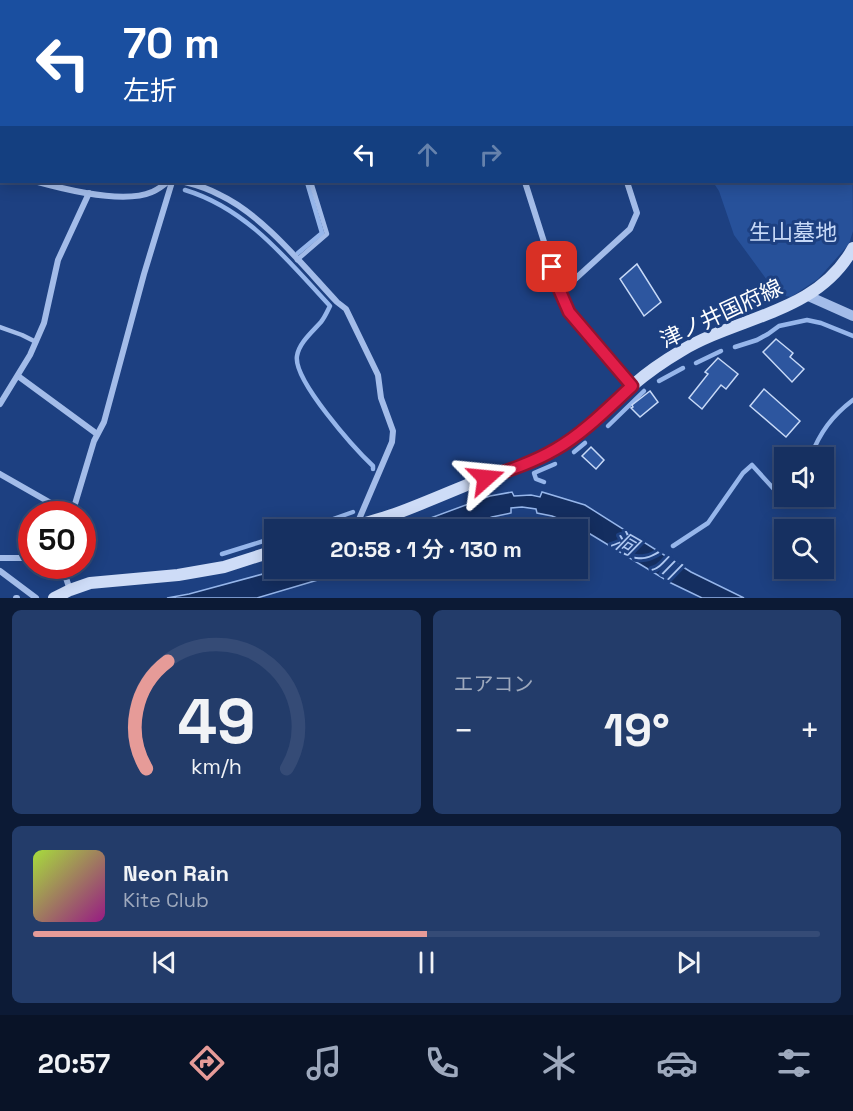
<!DOCTYPE html>
<html lang="ja">
<meta charset="utf-8">
<style>
:root{--surface:#163061;--page:#233c6a;--text:#f1f3f6;--muted:#9ea9bd;--line:#354b76;--accent:#e69b98}
body{margin:0;font-family:"Space Grotesk","Noto Sans JP",sans-serif;background:var(--page);color:var(--text);height:100vh;display:flex;flex-direction:column;font-size:22px;white-space:nowrap}
*{box-sizing:border-box;margin:0}
p{font-size:20px;color:var(--muted)}
.icon{flex:none;width:33px;height:33px;fill:none;stroke:currentColor;stroke-width:2;stroke-linecap:round;stroke-linejoin:round}
.map{position:relative;height:598px;overflow:hidden}
.side{display:flex;flex-direction:column;gap:12px;padding:12px;background:#0c1a35;flex:1}
.side>*{flex:none}
.top-card{position:absolute;left:0px;top:0px;width:854px;height:183px;box-shadow:0 3px 15px #0003,0 0 0 2px var(--line);background:#1a4fa0;color:#fff;overflow:hidden}
.buttons{position:absolute;left:774px;top:447px;display:grid;gap:12px}
.buttons a{display:grid;place-items:center;width:60px;height:60px;border-radius:0px;background:var(--surface);box-shadow:0 3px 15px #0003,0 0 0 2px var(--line);font-size:30px}
.speed{position:absolute;left:18px;top:501px;display:flex;gap:12px;font-size:30px;font-weight:700;text-align:center}
.speed>*{display:grid;place-content:center;width:78px;height:78px;border-radius:50%;background:var(--surface);box-shadow:0 3px 15px #0003,0 0 0 2px var(--line);line-height:1}
.speed .limit{border:9px solid #d22;background:#fff;color:#111}
.pin{position:absolute;display:grid;place-items:center;width:51px;height:51px;color:#fff;margin:-26px;border-radius:12px;box-shadow:0 3px 9px #0006}
.me{position:absolute;width:66px;margin:-33px;rotate:72deg;stroke-linejoin:round;filter:drop-shadow(0 0 4px #0008)}
.turn{display:flex;align-items:center;gap:21px;height:126px;padding:0 24px;font-size:27px}
.turn .icon{width:78px;height:78px;stroke-width:2.5}
.turn b{display:block;font-size:42px;line-height:51px}
.lanes{display:flex;align-items:center;height:57px;padding:0 24px;background:#0003;justify-content:center;gap:30px;direction:ltr}
.lanes .off{opacity:.35}
.big{font-size:45px;font-weight:600;line-height:1.1}
.side .card{flex:1;display:flex;flex-direction:column;justify-content:center;gap:9px;min-width:0;padding:0 21px;border-radius:9px;background:var(--page)}
.side .dial{align-items:center;gap:0}
.dial svg{height:156px;overflow:visible;fill:none;stroke:var(--line);stroke-width:7;stroke-linecap:round;text-anchor:middle}
.dial text{fill:var(--text);stroke:none}
.song{display:flex;align-items:center;gap:18px}
.cover{width:72px;height:72px;border-radius:9px;background:linear-gradient(135deg,hsl(80 70% 55%),hsl(310 70% 35%))}
.played{height:6px;border-radius:3px;background:linear-gradient(90deg,var(--accent) 50%,var(--line) 50%)}
.keys{display:flex;justify-content:space-around;direction:ltr}
.heat{display:flex;justify-content:space-between;align-items:center;font-size:33px;direction:ltr}
.side .tiles{flex:1;display:grid;gap:12px;grid-template-columns:1fr 1fr}
.card:last-child{grid-column:span 2}
.trip{position:absolute;left:264px;top:519px;width:324px;height:60px;border-radius:0px;background:var(--surface);box-shadow:0 3px 15px #0003,0 0 0 2px var(--line);font-weight:600;line-height:60px;text-align:center}
.dock{display:flex;height:96px;justify-content:space-around;align-items:center;background:#091327;color:var(--muted)}
.dock .icon{width:42px;height:42px}
.dock .current{color:var(--accent)}
.dock b{font-size:27px;color:var(--text)}
.map>svg:first-child{display:block}
.green{fill:#27519a}
.water{fill:#142e60;stroke:#96b6eb;stroke-width:1.5}
.lines{fill:none;stroke-linecap:round;stroke-linejoin:round}
.stream{stroke:#96b6eb;stroke-width:4.5}
.building{fill:#2d569f;stroke:#c7d9f7;stroke-width:1.5}
.service{stroke:#a3bce9;stroke-width:4.5}
.minor{stroke:#a3bce9;stroke-width:6}
.tertiary{stroke:#a3bce9;stroke-width:10}
.secondary{stroke:#cedcf7;stroke-width:12}
.route-casing{stroke:#92132f;stroke-width:15}
.route{stroke:#e11d48;stroke-width:10}
.labels{text-anchor:middle;stroke-width:6;stroke-linejoin:round;paint-order:stroke}
.park-label{font-size:22px;fill:#c7d9f7;stroke:#1d4081}
.street-label{font-size:22px;fill:#fff;stroke:#1d4081}
.water-label{font-size:24px;font-style:italic;fill:#aec7f1;stroke:#1d4081}
</style>
<div class="map">
<svg width="853" height="598" viewBox="0 0 853 598">
<rect width="100%" height="100%" fill="#1d4081"/>
<path class="green" d="M852 122 853 231 849 244 818 279 791 297 778 295 734 235 719 191 713 182H852Z"/>
<g class="water">
<path d="M512 492 514 496 531 495 540 497 542 492 585 505 691 572 744 598H702L671 583 577 526 552 516 537 513 536 509 522 507 511 508V513L492 517 460 529H401L490 496Z"/>
<path d="M285 568 355 569 257 598H167L189 594Z"/>
</g>
<g class="lines">
<g class="stream">
<path d="M185 190C248 209 288 261 330 306 327 312 325 317 321 322 312 332 299 343 297 356 293 380 355 449 373 466V469"/>
<path d="M298 253 322 233 307 182"/>
<path d="M735 347 757 340 768 334 779 326 807 320 821 323 853 336"/>
<path d="M696 363 721 351"/>
<path d="M659 381 683 368"/>
<path d="M608 426 644 391"/>
<path d="M574 452 585 443"/>
<path d="M810 458C820 432 832 416 853 400"/>
<path d="M544 482 536 479 534 473 555 464"/>
<path d="M302 530 353 512"/>
<path d="M673 546 708 523 743 473 752 465 782 498 790 503 795 496"/>
<path d="M222 554 270 539"/>
</g>
</g>
<g class="building">
<path d="M637 264 661 302 644 316 620 279Z"/>
<path d="M776 339 793 353 790 357 804 369 792 382 763 352Z"/>
<path d="M718 358 738 374 726 389 721 385 702 409 689 398 708 374 705 372Z"/>
<path d="M764 389 800 421 786 437 750 406Z"/>
<path d="M650 391 658 402 640 417 631 408 633 407 632 405Z"/>
<path d="M591 447 604 460 596 469 582 456Z"/>
</g>
<g class="lines">
<g class="service">
<path d="M297 260 327 234 311 182"/>
<path d="M0 327 22 335 36 342"/>
</g>
<g class="minor">
<path d="M155 0 156 2"/>
<path d="M460 0V2"/>
<path d="M264 2 267 0"/>
<path d="M0 170 2 171"/>
<path d="M38 182C67 190 124 204 152 192 158 190 163 185 168 182"/>
<path d="M185 182C197 185 209 189 220 195 263 215 305 268 337 302L346 309 378 375 381 398 393 431 392 442 357 524"/>
<path d="M525 182 559 289"/>
<path d="M627 182 637 213 630 229 574 280 559 289 569 312 632 386"/>
<path d="M18 376 97 434"/>
<path d="M0 404 30 355 44 323 58 260 89 193"/>
<path d="M0 474 70 514"/>
<path d="M72 514 94 441 104 422 144 274 172 182"/>
<path d="M0 558H32"/>
<path d="M62 566 70 590"/>
<path d="M0 571 36 598"/>
<path d="M16 598H17"/>
</g>
<path class="tertiary" d="M806 295 853 316"/>
<g class="secondary">
<path d="M343 530C360 524 378 520 395 514 425 503 454 490 484 478 508 469 533 463 556 450 585 432 607 407 633 385 648 372 664 361 681 351 739 316 818 313 853 248"/>
<path d="M54 598 70 590 90 583 178 575 224 567 274 551"/>
</g>
</g>
<g class="lines">
<defs>
<path id="route" d="M486 478C510 470 534 462 556 449 584 433 608 408 632 386L569 312 559 289 552 267"/>
</defs>
<use href="#route" class="route-casing"/>
<use href="#route" class="route"/>
</g>
<g class="labels">
<g class="park-label">
<text x="793" y="240">生山墓地</text>
</g>
<g class="street-label">
<text transform="translate(721 313) rotate(-25)" y="8">津ノ井国府線</text>
</g>
<g class="water-label">
<text transform="translate(645 555) rotate(30)" y="8">洞ノ川</text>
</g>
</g>
</svg>
<div class="buttons">
<a><svg class="icon" aria-label="sound" viewBox="0 0 24 24"><path d="M4 9h4l5-4v14l-5-4H4zM17 9q2 3 0 6"/></svg></a>
<a><svg class="icon" aria-label="search" viewBox="0 0 24 24"><circle cx="10" cy="10" r="6"/><path d="M15 15l6 6"/></svg></a>
</div>
<div class="speed"><div class="limit">50</div></div>
<div class="pin" style="left:552px;top:267px;background:#d93025"><svg class="icon" aria-label="arrive" viewBox="0 0 24 24"><path d="M6 21V4h12l-3 4 3 4H6"/></svg></div>
<svg class="me" style="left:486px;top:478px" viewBox="-20 -20 40 40"><path d="M0-17L14 15 0 8-14 15z" fill="#e11d48" stroke="#fff" stroke-width="4"/></svg>
<div class="trip">20:58 · 1 分 · 130 m</div>
<div class="top-card">
<div class="turn"><svg class="icon" aria-label="left" viewBox="0 0 24 24"><path d="M17 20v-9H6M10 6l-5 5 5 5"/></svg><div><b>70 m</b>左折</div></div>
<div class="lanes"><svg class="icon" aria-label="left" viewBox="0 0 24 24"><path d="M17 20v-9H6M10 6l-5 5 5 5"/></svg><svg class="icon off" aria-label="ahead" viewBox="0 0 24 24"><path d="M12 20V5M6 11l6-6 6 6"/></svg><svg class="icon off" aria-label="right" viewBox="0 0 24 24"><path d="M7 20v-9h11M14 6l5 5-5 5"/></svg></div>
</div>
</div>
<section class="side">
<div class="tiles">
<div class="card dial"><svg viewBox="0 0 100 80">
<path d="M14 69A42 42 0 1 1 86 69"/>
<path d="M14 69A42 42 0 0 1 25 14" stroke="#e69b98"/>
<text x="50" y="56" font-size="32" font-weight="700">49</text>
<text x="50" y="72" font-size="11">km/h</text>
</svg></div>
<div class="card"><p>エアコン</p>
<div class="heat"><a>−</a><b class="big">19°</b><a>+</a></div>
</div>
<div class="card">
<div class="song"><i class="cover"></i><div><b>Neon Rain</b><p>Kite Club</p></div></div>
<div class="played"></div>
<div class="keys"><svg class="icon" aria-label="previous" viewBox="0 0 24 24"><path d="M18 5L8 12l10 7zM5 5v14"/></svg><svg class="icon" aria-label="pause" viewBox="0 0 24 24"><path d="M8 5v14M16 5v14"/></svg><svg class="icon" aria-label="next" viewBox="0 0 24 24"><path d="M6 5l10 7-10 7zM19 5v14"/></svg></div>
</div>
</div>
</section>
<nav class="dock">
<b>20:57</b>
<svg class="icon current" aria-label="directions" viewBox="0 0 24 24"><path d="M12 3l9 9-9 9-9-9zM9 14v-3h6M13 9l2 2-2 2"/></svg>
<svg class="icon" aria-label="music" viewBox="0 0 24 24"><path d="M9 18V5l10-2v13"/><circle cx="6" cy="18" r="3"/><circle cx="16" cy="16" r="3"/></svg>
<svg class="icon" aria-label="phone" viewBox="0 0 24 24"><path d="M5 4h4l2 5-3 2q2 4 5 5l2-3 5 2v4C11 20 4 13 5 4z"/></svg>
<svg class="icon" aria-label="climate" viewBox="0 0 24 24"><path d="M12 3v18M4 7l16 10M4 17L20 7"/></svg>
<svg class="icon" aria-label="car" viewBox="0 0 24 24"><path d="M5 17H2v-5l4-1 3-4h7l3 4 3 1v5h-3M9 17h6M6 11h13"/><circle cx="7" cy="17" r="2"/><circle cx="17" cy="17" r="2"/></svg>
<svg class="icon" aria-label="filters" viewBox="0 0 24 24"><path d="M4 7h16M4 17h16"/><circle cx="9" cy="7" r="2"/><circle cx="15" cy="17" r="2"/></svg>
</nav>
